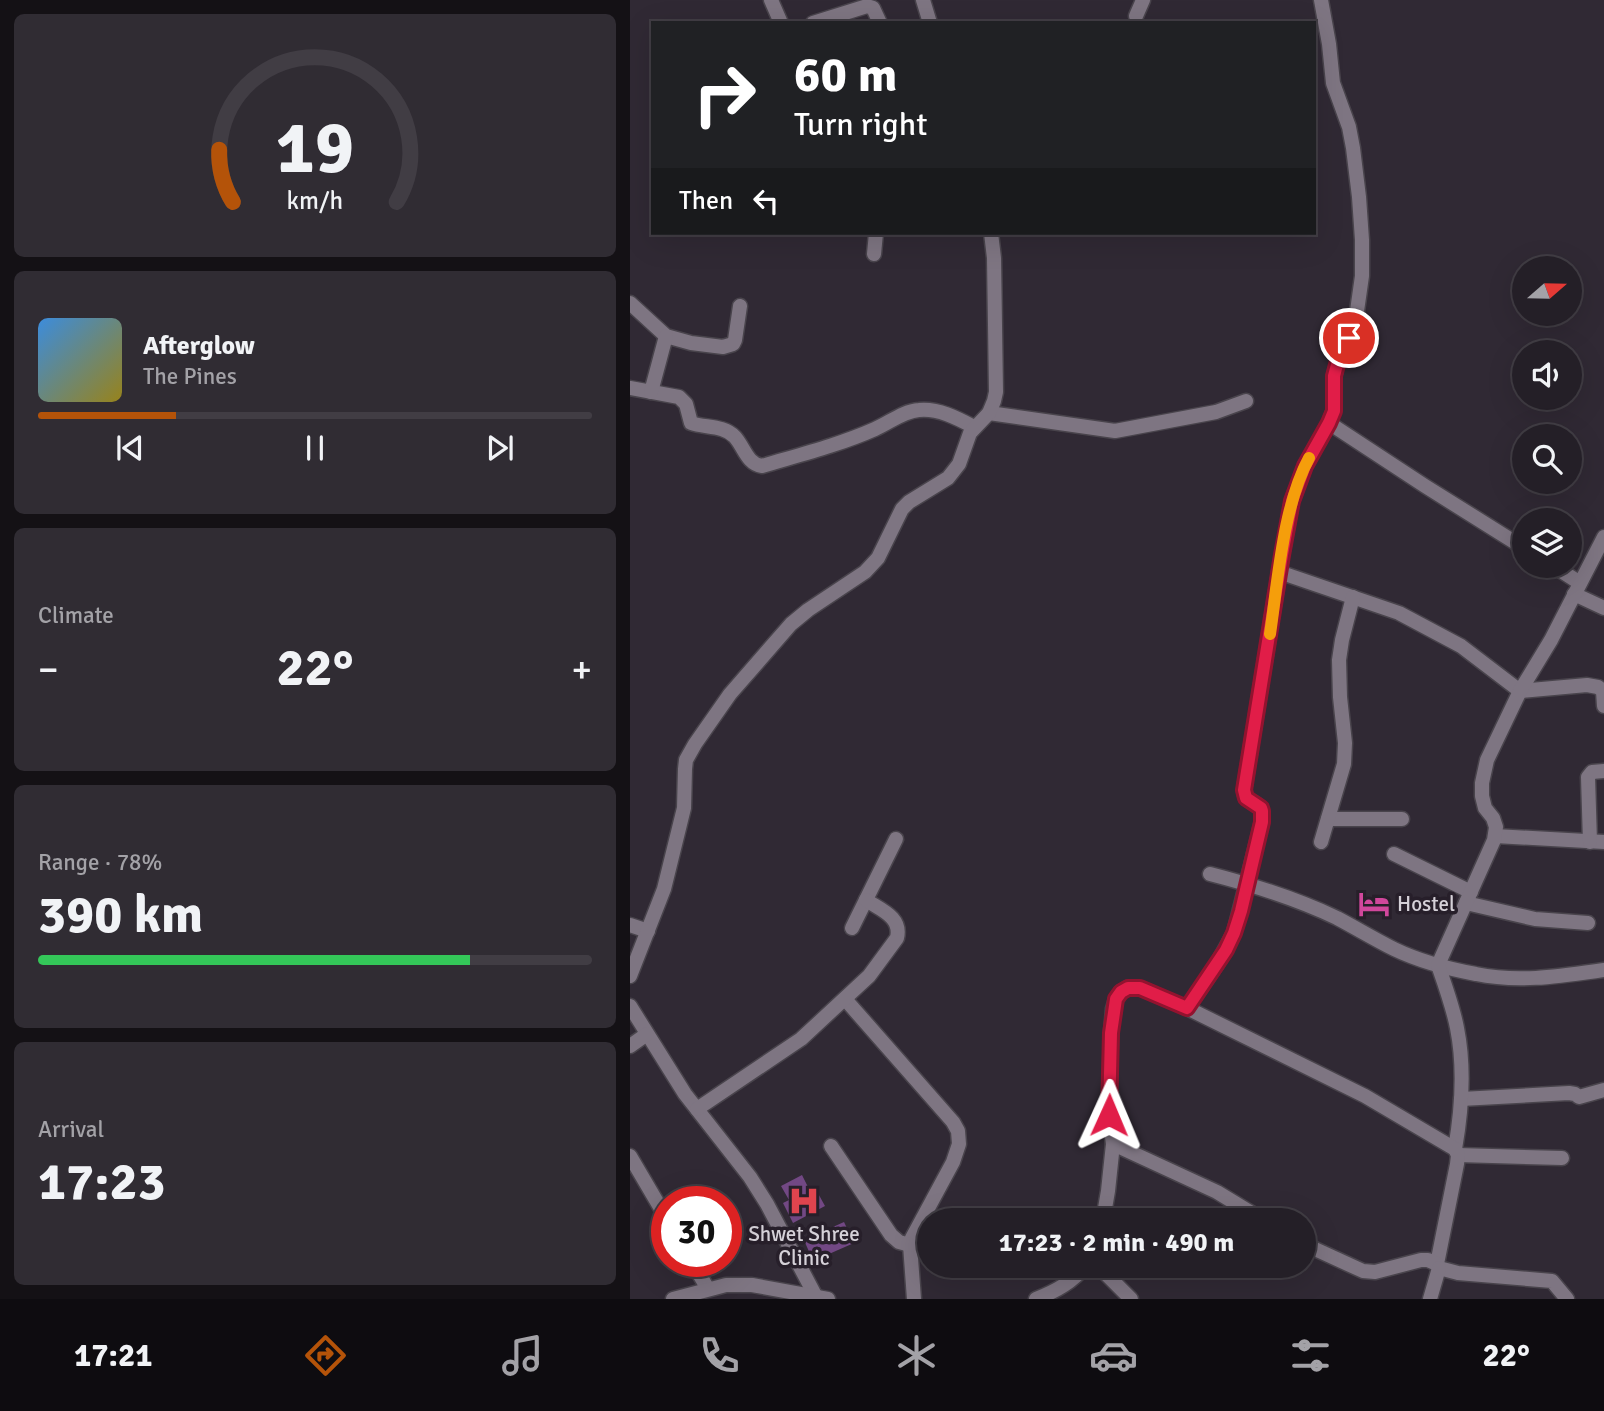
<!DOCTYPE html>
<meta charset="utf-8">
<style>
:root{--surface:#241f27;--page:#302c33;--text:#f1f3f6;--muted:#a3a2a7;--line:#413d44;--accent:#b45309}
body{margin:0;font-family:Signika,sans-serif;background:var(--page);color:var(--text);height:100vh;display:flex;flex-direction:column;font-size:26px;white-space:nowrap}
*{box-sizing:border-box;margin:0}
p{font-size:23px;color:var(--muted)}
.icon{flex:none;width:38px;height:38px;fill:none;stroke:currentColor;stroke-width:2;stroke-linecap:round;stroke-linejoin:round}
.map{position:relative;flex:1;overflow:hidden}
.sheet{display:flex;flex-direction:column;gap:14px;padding:14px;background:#141115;width:630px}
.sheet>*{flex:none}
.guide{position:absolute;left:21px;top:21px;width:665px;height:214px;border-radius:0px;box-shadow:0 7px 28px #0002,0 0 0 2px var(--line);background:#202124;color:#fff;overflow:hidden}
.needle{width:46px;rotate:70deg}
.fabs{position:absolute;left:882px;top:256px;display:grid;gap:14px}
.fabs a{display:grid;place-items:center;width:70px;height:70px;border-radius:50%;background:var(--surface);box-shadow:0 7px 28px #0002,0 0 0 2px var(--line);font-size:35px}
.speed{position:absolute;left:21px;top:1186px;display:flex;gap:14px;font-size:35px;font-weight:700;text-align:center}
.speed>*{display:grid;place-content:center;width:91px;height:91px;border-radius:50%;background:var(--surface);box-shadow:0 7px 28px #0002,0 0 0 2px var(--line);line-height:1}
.speed .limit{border:10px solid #d22;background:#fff;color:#111}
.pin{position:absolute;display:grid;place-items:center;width:60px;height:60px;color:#fff;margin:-30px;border:4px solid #fff;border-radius:50%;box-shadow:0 2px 7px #0007}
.me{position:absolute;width:77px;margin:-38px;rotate:1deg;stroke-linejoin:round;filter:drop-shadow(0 0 5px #0008)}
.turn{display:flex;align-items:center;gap:24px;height:147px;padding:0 28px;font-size:32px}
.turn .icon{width:91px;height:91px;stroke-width:2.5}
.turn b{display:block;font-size:49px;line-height:60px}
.then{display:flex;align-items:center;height:66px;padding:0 28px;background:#0003;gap:14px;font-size:26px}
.big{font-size:52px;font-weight:700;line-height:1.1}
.sheet .card{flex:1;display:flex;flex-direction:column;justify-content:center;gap:10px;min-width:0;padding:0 24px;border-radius:10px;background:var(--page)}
.sheet .dial{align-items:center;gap:0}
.dial svg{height:182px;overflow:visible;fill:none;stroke:var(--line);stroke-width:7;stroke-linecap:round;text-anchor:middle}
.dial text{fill:var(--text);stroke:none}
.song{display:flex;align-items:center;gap:21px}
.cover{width:84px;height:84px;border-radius:10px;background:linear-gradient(135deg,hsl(210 70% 55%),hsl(50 70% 35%))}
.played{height:7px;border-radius:4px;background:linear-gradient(90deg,var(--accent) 25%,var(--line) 25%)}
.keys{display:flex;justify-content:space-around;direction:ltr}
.heat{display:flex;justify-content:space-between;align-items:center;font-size:38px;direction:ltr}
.charge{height:10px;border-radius:5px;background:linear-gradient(90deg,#34c759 78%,var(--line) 0)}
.trip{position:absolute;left:287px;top:1208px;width:399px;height:70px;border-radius:35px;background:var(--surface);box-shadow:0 7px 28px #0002,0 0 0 2px var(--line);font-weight:700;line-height:70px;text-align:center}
.menu{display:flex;height:112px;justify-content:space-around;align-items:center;background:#0e0c10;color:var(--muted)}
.menu .icon{width:49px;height:49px}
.menu .current{color:var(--accent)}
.menu b{font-size:32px;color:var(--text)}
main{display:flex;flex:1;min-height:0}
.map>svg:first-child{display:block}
.building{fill:#724884}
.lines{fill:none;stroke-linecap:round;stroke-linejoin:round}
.street-casing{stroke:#49444c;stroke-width:17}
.street{stroke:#7e7582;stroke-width:14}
.route-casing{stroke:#92132f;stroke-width:18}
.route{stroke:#e11d48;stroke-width:12}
.slow{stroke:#f59e0b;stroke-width:12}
.labels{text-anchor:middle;stroke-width:7;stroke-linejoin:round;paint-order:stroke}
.poi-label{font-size:21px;fill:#d5d1d8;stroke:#271f2a;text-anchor:start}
</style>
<main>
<section class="sheet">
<div class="card dial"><svg viewBox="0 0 100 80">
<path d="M14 69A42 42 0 1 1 86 69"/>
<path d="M14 69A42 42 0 0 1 8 46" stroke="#b45309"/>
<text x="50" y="56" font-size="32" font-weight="700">19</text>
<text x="50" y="72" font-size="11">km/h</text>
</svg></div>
<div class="card">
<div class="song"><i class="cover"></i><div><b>Afterglow</b><p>The Pines</p></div></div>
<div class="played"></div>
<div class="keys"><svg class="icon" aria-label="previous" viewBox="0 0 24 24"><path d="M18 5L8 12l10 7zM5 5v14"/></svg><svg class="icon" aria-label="pause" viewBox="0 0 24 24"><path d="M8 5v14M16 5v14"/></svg><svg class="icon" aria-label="next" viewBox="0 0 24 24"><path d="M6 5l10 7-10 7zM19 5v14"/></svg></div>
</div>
<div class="card"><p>Climate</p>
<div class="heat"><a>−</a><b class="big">22°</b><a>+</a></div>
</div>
<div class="card"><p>Range · 78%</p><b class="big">390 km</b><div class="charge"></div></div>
<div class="card"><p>Arrival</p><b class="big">17:23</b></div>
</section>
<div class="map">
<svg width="974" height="1299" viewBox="0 0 974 1299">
<rect width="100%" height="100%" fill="#302934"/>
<g class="building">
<path d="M172 1175 179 1189 184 1186 195 1206 163 1223 153 1203 159 1200 151 1186Z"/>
<path d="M214 1222 224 1243 183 1261 174 1240Z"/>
</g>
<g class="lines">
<defs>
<g id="street">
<path d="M141 0 151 23"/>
<path d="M293 0 300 23"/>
<path d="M506 16 513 0"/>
<path d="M183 23 237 6 243 8 250 23"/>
<path d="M244 254 246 233"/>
<path d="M0 303 36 336 61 343 93 347 103 344 105 340 110 306"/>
<path d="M0 388 49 397 56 404 61 423C75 428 94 425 105 437 114 447 117 464 132 466 169 455 209 445 245 429 259 423 273 411 289 410 308 408 327 418 344 427"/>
<path d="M21 392 36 336"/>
<path d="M359 413 485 431 586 412 616 401"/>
<path d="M699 423 795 486 894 548"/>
<path d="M922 565 950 583"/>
<path d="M649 572 769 613 831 646 890 691 957 685 968 687 973 691 974 706"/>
<path d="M944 594 974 608"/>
<path d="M698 819H772"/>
<path d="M865 836 974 842"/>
<path d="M691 842 714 764 715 743 710 697 709 660 712 640 723 597"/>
<path d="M960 842 958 777 962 772 974 771"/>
<path d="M764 854 841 892"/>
<path d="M580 874C623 885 667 899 707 918 726 928 744 939 764 949 789 961 819 969 846 974 889 983 931 976 974 970"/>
<path d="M836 903 905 919 958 923"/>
<path d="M0 925 18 931"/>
<path d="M222 928 266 839"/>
<path d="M0 976 34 889 54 808 55 769 56 760 65 744 100 694 161 624 178 610 235 572 248 558 272 509 279 502 318 478 329 464 340 433 359 413 364 401 366 392 364 258 361 233"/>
<path d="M215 999 323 1122 328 1131 329 1144 323 1162 282 1238 280 1245 284 1299"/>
<path d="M0 1006 55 1094 120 1177 137 1204 186 1297"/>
<path d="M557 1008 587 964 604 933 632 822C634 796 616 809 614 790L652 555 662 501 675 466 699 423 704 410V376L708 361 726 318 732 276V240L729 197 723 148 719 127 703 83 699 44 691 0"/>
<path d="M0 1046 17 1034"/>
<path d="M831 1099 939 1093 945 1094 949 1097 974 1090"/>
<path d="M67 1109 171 1039 239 976 267 938C272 917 251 910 236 900"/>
<path d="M483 1144 587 1192 633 1220"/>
<path d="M201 1146 261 1235 269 1242 280 1245"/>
<path d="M825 1149C832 1109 835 1068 827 1028 823 1007 815 985 808 965L864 840 866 827 863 818 855 808 852 796V783L857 760 890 691 921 640 974 537"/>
<path d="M828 1155 932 1158"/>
<path d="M0 1156 37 1219"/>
<path d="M473 1220 478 1191 483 1144 479 1115 481 1033 483 1009 486 999 491 992 498 988H510L557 1008 735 1096 825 1149 828 1155 827 1164 807 1264 809 1268 828 1273 922 1281 937 1299"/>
<path d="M674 1244 733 1271 745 1272 791 1260H798L807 1264"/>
<path d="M62 1262 78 1289"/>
<path d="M467 1265 501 1299"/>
<path d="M43 1299 96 1285H122L198 1299"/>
<path d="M406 1299C426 1291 443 1282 456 1265"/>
<path d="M800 1299 809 1268"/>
</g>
</defs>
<use href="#street" class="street-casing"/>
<use href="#street" class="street"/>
</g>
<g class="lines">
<defs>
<path id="route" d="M479 1115 481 1033 486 999 491 992 498 988H510L557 1008 596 950 604 933 611 911 632 822V811L631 808 616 798 614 790 652 555 662 501 675 466 699 423 704 411V376L708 361 719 338"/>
</defs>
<use href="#route" class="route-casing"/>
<use href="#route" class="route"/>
<path class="slow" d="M640 634C648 580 653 506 679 458"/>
</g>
<defs>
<symbol id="hotel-bare" viewBox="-9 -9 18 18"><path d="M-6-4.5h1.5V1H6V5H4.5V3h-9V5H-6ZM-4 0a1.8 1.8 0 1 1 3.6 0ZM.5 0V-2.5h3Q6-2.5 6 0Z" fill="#d1479c" stroke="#271f2a" stroke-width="2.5" paint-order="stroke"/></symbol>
<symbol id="hospital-bare" viewBox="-9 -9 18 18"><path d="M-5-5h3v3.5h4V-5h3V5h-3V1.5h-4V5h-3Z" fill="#e0444e" stroke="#271f2a" stroke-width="2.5" paint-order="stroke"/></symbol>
</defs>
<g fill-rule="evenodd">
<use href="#hotel-bare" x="722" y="882" width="44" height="44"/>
<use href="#hospital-bare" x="152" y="1179" width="44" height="44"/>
</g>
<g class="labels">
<g class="poi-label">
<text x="767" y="911">Hostel</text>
<text x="174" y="1241" text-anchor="middle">Shwet Shree<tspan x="174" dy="24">Clinic</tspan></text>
</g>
</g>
</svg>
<div class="fabs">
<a><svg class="needle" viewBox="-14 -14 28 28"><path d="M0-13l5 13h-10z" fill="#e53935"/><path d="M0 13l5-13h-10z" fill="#a3a2a7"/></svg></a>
<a><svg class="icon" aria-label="sound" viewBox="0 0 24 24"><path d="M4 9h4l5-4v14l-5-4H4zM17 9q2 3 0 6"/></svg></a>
<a><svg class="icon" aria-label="search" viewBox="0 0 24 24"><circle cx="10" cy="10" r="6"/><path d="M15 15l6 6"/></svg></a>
<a><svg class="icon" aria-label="layers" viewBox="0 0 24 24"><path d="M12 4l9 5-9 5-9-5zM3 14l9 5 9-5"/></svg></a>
</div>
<div class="speed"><div class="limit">30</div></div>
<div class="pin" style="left:719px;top:338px;background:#d93025"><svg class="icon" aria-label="arrive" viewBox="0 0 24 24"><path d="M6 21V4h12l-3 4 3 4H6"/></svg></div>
<svg class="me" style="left:479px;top:1115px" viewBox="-20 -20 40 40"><path d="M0-17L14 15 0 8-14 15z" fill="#e11d48" stroke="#fff" stroke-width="4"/></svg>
<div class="trip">17:23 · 2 min · 490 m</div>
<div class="guide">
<div class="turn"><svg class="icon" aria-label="right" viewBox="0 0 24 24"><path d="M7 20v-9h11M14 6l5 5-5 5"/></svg><div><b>60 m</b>Turn right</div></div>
<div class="then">Then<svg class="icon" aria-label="left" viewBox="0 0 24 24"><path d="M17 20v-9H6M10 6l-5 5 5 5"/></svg></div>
</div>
</div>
</main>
<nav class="menu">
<b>17:21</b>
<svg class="icon current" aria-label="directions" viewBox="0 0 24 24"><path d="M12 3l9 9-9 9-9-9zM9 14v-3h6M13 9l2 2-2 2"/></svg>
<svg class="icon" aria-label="music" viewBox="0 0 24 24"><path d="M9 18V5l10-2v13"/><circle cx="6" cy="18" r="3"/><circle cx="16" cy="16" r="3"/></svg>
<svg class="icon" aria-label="phone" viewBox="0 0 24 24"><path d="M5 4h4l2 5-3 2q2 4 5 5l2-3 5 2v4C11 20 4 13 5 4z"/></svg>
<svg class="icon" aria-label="climate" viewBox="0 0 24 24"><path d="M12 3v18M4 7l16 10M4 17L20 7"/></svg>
<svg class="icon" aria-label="car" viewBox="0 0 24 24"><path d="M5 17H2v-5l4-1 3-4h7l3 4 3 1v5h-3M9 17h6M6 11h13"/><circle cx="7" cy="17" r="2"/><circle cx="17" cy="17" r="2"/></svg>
<svg class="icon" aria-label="filters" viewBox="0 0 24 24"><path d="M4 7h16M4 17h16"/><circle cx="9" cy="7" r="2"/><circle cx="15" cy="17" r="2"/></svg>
<b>22°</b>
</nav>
